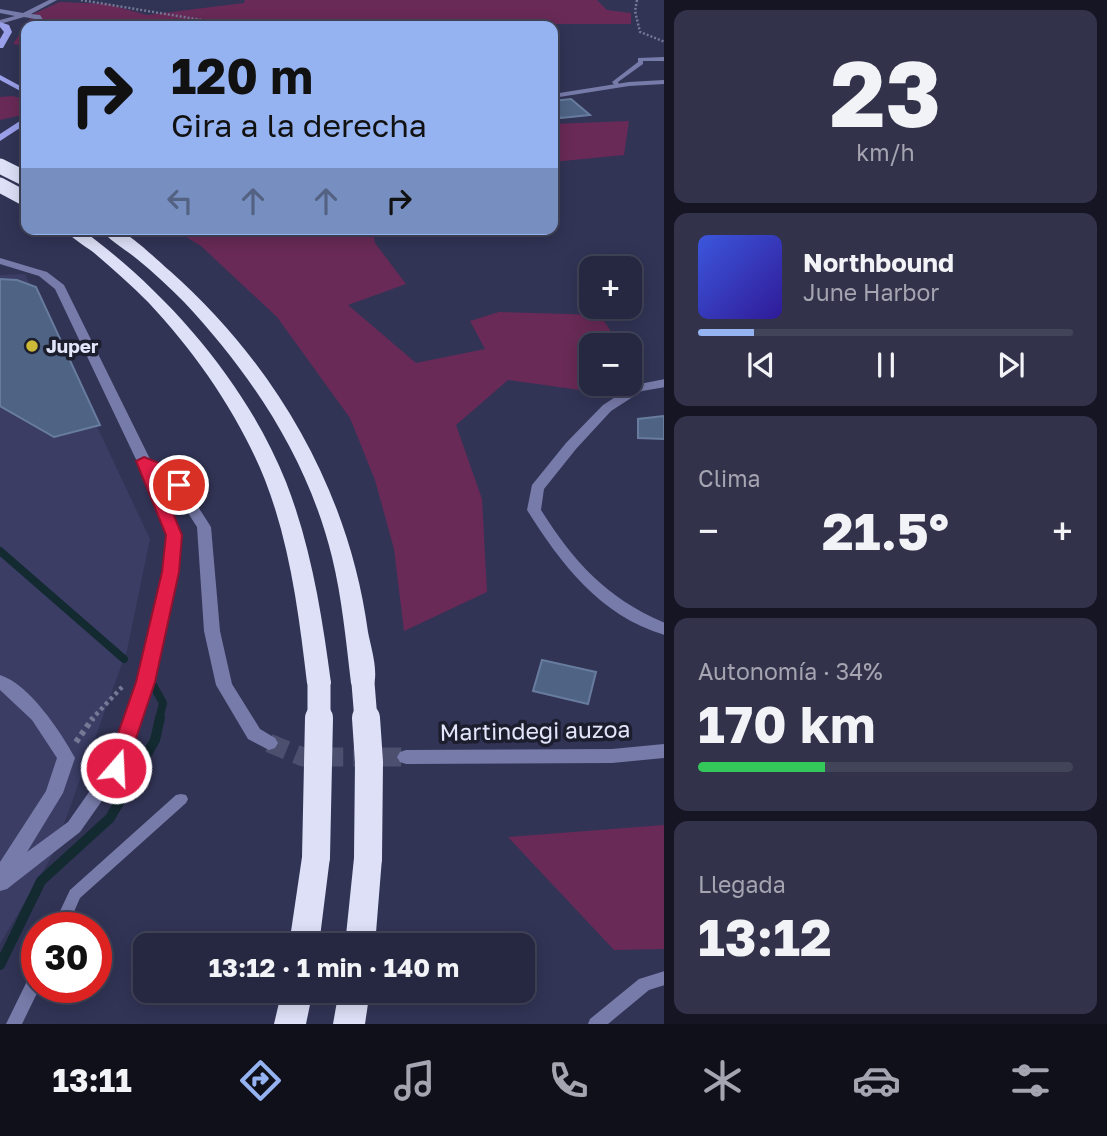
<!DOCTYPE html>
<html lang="es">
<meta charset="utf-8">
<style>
:root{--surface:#262740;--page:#32334b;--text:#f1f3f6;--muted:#a4a5b1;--line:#424459;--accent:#95b2f1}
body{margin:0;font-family:"Golos Text",sans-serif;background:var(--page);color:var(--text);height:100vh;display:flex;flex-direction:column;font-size:26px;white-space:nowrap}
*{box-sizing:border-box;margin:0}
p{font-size:23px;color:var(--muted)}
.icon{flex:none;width:38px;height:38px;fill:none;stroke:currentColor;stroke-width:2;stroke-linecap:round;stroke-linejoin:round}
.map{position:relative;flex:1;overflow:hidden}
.details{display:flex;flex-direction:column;gap:10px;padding:10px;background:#151523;width:443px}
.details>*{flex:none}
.hud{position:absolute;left:21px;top:21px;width:537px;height:214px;border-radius:14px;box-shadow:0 4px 18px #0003,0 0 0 2px var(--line);background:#95b2f1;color:#111;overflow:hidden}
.fabs{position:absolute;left:579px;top:256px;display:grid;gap:14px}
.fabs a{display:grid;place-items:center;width:63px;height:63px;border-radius:14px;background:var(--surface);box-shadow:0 4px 18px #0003,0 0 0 2px var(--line);font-size:35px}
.speed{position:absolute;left:21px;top:912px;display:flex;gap:14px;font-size:35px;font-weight:700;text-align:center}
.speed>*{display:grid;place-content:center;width:91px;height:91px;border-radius:50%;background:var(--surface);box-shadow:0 4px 18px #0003,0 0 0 2px var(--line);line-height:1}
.speed .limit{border:10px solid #d22;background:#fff;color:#111}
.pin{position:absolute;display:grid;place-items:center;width:60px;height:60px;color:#fff;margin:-30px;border:4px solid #fff;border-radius:50%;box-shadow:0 2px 7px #0007}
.me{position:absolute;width:77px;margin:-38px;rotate:19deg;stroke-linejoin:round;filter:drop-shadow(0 0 5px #0008)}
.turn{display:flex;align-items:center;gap:24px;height:147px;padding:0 35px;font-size:32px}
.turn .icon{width:91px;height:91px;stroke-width:2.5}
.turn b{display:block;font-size:49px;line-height:60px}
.lanes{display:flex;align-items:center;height:66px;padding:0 35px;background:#0003;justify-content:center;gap:35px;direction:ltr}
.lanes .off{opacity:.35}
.big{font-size:52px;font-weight:700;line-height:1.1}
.details .tile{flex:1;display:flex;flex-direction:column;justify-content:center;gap:10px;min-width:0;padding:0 24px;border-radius:14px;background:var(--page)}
.details .dial{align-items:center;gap:0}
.dial b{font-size:91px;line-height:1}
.song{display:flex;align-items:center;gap:21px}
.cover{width:84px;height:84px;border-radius:10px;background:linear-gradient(135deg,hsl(230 70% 55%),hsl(250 70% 35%))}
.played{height:7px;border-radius:4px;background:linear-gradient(90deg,var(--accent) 15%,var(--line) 15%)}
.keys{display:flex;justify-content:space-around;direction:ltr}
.heat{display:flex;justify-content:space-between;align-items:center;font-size:38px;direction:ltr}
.charge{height:10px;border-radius:5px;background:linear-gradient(90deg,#34c759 34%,var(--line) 0)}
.trip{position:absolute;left:133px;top:933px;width:402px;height:70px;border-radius:14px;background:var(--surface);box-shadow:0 4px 18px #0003,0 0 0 2px var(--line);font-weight:700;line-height:70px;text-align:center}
.tabs{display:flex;height:112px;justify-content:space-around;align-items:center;background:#0f101a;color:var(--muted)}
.tabs .icon{width:49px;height:49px}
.tabs .on{color:var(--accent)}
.tabs b{font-size:32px;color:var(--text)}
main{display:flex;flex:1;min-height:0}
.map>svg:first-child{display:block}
.built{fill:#3b3d65}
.green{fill:#692a57}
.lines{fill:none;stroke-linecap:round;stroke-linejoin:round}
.stream-far1{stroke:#132a31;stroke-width:8}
.stream{stroke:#132a31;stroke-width:10}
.building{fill:#4f6485;stroke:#677c9e;stroke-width:2}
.minor-tunnel{stroke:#4d4f6f;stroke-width:19;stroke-dasharray:19 10;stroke-linecap:butt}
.path-far2{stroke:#767895;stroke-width:2.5;stroke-dasharray:2 2;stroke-linecap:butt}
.path-far1{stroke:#767895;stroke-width:4.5;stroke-dasharray:3.5 3.5;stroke-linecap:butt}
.path{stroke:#767895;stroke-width:6;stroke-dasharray:4.5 4.5;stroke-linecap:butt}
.service{fill:#777ba9;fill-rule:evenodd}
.minor{fill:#777ba9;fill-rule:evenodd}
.secondary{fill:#9aa0ea;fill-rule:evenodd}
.motorway{fill:#dde0f7;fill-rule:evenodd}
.motorway-bridge-far2{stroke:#dde0f7;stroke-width:15}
.motorway-bridge-far1{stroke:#dde0f7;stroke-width:23}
.motorway-bridge{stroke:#dde0f7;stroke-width:28}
.route{fill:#e11d48;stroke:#92132f;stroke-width:2}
.poi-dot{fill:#cdb938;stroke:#1c1e2d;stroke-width:2.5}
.labels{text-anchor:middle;stroke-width:7;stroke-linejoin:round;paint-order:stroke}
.poi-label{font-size:19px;font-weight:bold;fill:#e3e6fb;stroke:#1c1e2d;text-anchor:start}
.near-street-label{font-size:23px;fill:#e3e6fb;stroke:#1c1e2d}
</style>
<main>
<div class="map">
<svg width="665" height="1024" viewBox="0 0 665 1024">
<rect width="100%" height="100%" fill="#323456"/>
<path class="built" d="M25 274 150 539 127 650 53 854 0 944V275Z"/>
<g class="green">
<path d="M245 0H597L607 10 631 13V24H557L553 29V26H26V46L13 44 33 14 60 2 107 4 147 15 244 3Z"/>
<path d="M12 96 26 99V114L0 120V97Z"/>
<path d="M629 121 624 155 553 162V124Z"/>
<path d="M173 229H372L375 243 406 284 348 305 416 363 485 349 470 321 499 312 600 315 620 345H592V383H617L602 393 508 380 456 425 482 499 487 592 404 631 394 549 375 480 350 418 277 317 201 246Z"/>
<path d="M665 825 664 949 614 950 508 837Z"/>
</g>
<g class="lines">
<g class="stream-far1">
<path d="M0 551 124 659"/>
<path d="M153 685 163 703 159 720"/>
</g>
<path class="stream" d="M0 965 41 881 110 818 155 740 160 718"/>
</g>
<g class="building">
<path d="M571 99 590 115 561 118 553 111V101Z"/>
<path d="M0 279 17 280 36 287 100 425 54 437 0 406Z"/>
<path d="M664 416V439L638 438V419Z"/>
<path d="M542 660 596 672 588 704 533 691Z"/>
</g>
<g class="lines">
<path class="minor-tunnel" d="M269 743 303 757H406"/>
<g class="path-far2">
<path d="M81 0 238 26"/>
<path d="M637 0 635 11 640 32 665 42"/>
<path d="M26 137V149"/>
</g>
<path class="path-far1" d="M91 720 122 687"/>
<path class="path" d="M76 742 93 718"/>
<g class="service">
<path d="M665 57V61H643V64L618 82 620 87H616L612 82 638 62V58Z"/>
<path d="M181 794 186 795 188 799 186 803 80 898 67 928H52L70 890 176 795Z"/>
<path d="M37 969V987H40L22 1024H6L32 971Z"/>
<path d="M665 971V985L649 990 608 1024H588L590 1019 639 979Z"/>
</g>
<g class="minor">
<path d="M49 0H57L31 14 40 15 44 21 37 26H29L36 21 35 19 24 17 0 24V20L15 16 0 13V9L23 13Z"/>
<path d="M665 80V84L629 86 553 98V94L629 82Z"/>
<path d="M0 258 47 272 64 285 150 459 174 469 211 527 220 631 232 684 260 729 275 738 278 743 275 748 269 750 248 739 216 685 204 631 197 527 164 475 155 471 181 535 178 572 153 682 125 768 80 832 7 889 0 891V862L46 791 57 758 32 720 0 690V675C29 684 61 732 75 758L63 793 27 852 68 822 108 765 137 682 164 572 167 535 151 491 55 289 39 276 0 264Z"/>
<path d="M665 379V387L642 391 611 411 576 449 544 489 541 510C574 562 606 598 665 623V635C600 616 561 564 527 510L532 485 566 443 603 405 634 385Z"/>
<path d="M665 744V758L612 763 406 764 400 762 397 757 400 752 406 750 612 749Z"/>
</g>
<g class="secondary">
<path d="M0 22 9 25 12 32 3 48H0V39L4 32 0 27Z"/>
<path d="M0 75 26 89V94L0 80Z"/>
<path d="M26 117V124L0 141V134Z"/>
</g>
<g class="motorway">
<path d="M64 229H81C167 292 246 382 286 482 311 546 322 615 331 683L328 689 319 692 310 689 307 683C299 615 290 544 265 480 239 415 196 353 148 302 131 285 112 268 93 252 83 245 72 238 64 229Z"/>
<path d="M100 229C104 229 111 228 116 229 130 233 158 261 170 271 276 365 349 491 368 632 371 648 380 675 372 689L363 692 354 689 351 683C346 641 342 598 332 557 308 459 252 375 184 302 169 287 153 272 137 259 125 249 110 241 100 229Z"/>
<path d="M316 845 326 849 330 857 319 945H289L302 857 306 849Z"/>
<path d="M368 846 378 850 382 858 375 945H345L354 858 358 850Z"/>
<path d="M282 990H313L306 1024H274Z"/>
<path d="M339 990H370L365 1024H333Z"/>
</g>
<g class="motorway-bridge-far2">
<path d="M0 166 26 179"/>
<path d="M0 185 26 199"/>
</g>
<g class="motorway-bridge-far1">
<path d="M319 683V720"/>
<path d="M363 683 366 720"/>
</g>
<g class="motorway-bridge">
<path d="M366 718 369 762 368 858"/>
<path d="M316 857 319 718"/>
</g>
</g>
<path class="route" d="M144 457 174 469 187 485 185 489H174L164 475 156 472 182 535 179 572 155 682 126 768 123 774 116 776 109 774 106 768 136 682 162 572 166 535 136 461Z"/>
<circle class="poi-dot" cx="32" cy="346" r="7"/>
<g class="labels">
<g class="poi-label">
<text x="46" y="353">Juper</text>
</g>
<g class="near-street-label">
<text transform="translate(535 731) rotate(-1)" y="8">Martindegi auzoa</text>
</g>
</g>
</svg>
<div class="fabs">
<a>+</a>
<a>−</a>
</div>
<div class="speed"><div class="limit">30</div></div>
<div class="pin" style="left:179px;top:485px;background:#d93025"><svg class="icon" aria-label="arrive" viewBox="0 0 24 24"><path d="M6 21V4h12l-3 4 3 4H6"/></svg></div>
<svg class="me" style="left:116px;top:768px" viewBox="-20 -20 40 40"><circle r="17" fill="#e11d48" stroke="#fff" stroke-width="3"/><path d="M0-11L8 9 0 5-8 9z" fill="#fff"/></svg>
<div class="trip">13:12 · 1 min · 140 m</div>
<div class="hud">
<div class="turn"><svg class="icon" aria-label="right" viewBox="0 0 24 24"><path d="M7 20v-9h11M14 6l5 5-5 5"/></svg><div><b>120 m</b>Gira a la derecha</div></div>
<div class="lanes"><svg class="icon off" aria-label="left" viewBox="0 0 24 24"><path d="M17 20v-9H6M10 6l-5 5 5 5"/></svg><svg class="icon off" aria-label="ahead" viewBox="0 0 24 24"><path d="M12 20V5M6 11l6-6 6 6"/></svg><svg class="icon off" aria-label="ahead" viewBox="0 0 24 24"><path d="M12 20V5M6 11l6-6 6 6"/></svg><svg class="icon" aria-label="right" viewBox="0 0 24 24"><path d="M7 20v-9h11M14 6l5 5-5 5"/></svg></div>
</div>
</div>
<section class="details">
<div class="tile dial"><b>23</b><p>km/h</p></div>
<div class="tile">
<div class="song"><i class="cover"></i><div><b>Northbound</b><p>June Harbor</p></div></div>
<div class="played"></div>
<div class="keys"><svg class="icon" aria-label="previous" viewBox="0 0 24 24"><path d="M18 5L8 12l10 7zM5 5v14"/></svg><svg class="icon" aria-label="pause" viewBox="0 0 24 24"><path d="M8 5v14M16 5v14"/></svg><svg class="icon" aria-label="next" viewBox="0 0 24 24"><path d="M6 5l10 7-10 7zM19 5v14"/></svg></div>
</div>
<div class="tile"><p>Clima</p>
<div class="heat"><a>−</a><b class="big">21.5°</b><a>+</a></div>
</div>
<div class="tile"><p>Autonomía · 34%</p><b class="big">170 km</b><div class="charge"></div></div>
<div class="tile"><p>Llegada</p><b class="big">13:12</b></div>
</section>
</main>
<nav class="tabs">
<b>13:11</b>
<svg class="icon on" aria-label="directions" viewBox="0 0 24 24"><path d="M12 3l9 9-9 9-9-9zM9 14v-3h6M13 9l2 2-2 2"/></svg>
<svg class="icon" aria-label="music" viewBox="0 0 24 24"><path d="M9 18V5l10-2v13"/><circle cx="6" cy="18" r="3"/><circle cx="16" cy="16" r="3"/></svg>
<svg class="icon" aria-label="phone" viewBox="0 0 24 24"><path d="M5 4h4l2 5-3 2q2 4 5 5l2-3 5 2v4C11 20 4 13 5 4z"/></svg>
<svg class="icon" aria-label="climate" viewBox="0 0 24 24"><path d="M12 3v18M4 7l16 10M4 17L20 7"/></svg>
<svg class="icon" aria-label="car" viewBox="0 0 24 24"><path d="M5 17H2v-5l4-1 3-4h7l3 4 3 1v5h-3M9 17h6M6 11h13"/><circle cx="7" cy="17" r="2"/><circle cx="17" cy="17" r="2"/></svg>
<svg class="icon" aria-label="filters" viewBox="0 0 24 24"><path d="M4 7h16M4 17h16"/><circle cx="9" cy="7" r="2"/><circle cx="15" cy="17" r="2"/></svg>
</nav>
